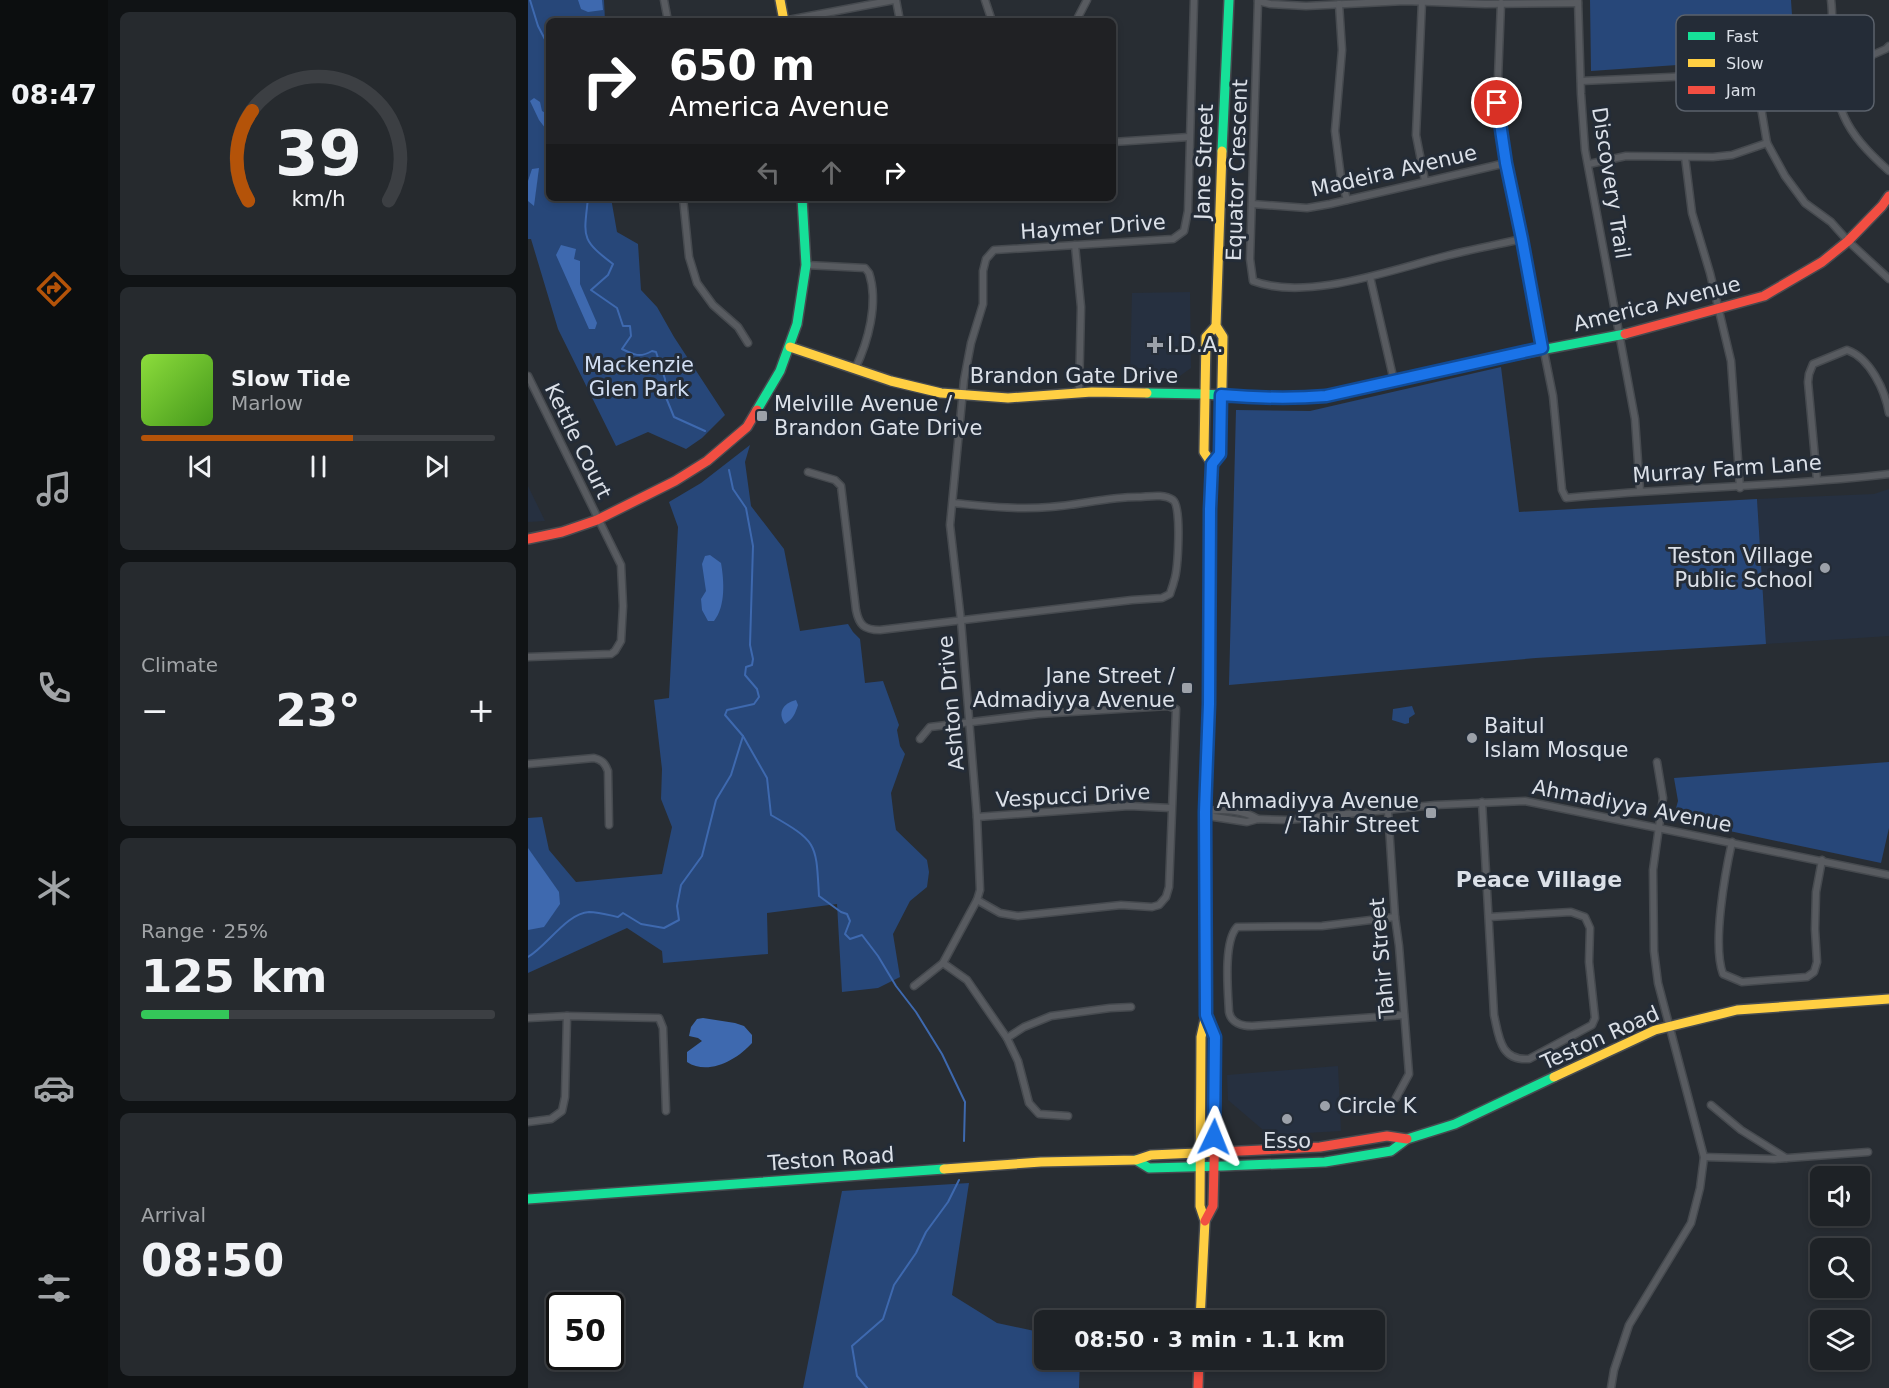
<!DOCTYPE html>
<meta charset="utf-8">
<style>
:root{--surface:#1e2226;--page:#262a2e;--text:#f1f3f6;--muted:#a1a4a7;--line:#3c3f43;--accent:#b45309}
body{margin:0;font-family:"DejaVu Sans",sans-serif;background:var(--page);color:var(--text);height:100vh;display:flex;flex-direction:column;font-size:22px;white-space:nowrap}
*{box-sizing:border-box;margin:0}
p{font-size:20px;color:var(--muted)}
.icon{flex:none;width:33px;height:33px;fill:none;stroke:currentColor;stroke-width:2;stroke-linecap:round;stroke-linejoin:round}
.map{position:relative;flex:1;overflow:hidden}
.side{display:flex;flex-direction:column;gap:12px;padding:12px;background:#101315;width:420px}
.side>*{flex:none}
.top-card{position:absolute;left:18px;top:18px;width:570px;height:183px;border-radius:9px;box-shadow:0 3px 9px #0003,0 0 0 2px var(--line);background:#202124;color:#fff;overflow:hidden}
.tools{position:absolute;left:1282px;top:1166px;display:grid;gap:12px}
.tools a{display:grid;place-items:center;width:60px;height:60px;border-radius:9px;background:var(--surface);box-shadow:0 3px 9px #0003,0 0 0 2px var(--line);font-size:30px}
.speed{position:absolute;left:18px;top:1292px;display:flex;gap:12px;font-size:30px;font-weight:700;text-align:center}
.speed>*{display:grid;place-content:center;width:78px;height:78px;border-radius:50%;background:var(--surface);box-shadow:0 3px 9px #0003,0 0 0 2px var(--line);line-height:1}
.speed .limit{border:3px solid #111;border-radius:9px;background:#fff;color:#111}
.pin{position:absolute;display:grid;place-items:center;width:51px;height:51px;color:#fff;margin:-26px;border:3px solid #fff;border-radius:50%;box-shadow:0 2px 6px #0007}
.me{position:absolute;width:66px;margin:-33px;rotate:2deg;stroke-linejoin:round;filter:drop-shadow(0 0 4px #0008)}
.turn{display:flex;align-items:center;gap:21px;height:126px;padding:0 24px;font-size:27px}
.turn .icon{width:78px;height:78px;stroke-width:2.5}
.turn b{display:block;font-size:42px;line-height:51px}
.lanes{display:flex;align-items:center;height:57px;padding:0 24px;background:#0003;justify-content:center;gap:30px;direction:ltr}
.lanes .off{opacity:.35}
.big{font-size:45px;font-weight:600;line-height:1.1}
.side .tile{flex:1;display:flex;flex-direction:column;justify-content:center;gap:9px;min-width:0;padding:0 21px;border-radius:9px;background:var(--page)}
.side .dial{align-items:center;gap:0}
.dial svg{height:156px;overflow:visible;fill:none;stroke:var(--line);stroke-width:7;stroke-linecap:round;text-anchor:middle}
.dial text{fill:var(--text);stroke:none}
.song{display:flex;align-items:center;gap:18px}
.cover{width:72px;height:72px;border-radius:9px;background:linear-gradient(135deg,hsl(90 70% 55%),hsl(100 70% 35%))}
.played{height:6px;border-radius:3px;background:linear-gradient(90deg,var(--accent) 60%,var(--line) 60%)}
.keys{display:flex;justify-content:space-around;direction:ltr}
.heat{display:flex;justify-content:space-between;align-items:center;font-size:33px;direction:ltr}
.charge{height:9px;border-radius:4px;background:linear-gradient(90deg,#34c759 25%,var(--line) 0)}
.trip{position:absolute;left:506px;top:1310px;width:351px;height:60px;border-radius:9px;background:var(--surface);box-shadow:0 3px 9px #0003,0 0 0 2px var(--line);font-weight:600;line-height:60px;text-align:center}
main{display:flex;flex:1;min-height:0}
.tab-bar{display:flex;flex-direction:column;width:108px;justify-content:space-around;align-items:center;background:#0c0e0f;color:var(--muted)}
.tab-bar .icon{width:42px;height:42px}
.tab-bar .selected{color:var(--accent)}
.tab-bar b{font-size:27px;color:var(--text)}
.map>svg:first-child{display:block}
.built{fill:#263040}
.green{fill:#274779}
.water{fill:#3e69af}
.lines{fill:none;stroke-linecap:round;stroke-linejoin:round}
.stream{stroke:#3e69af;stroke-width:2}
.street-casing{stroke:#464a4f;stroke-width:9}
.fast-casing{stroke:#464a4f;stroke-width:12}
.slow-casing{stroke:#464a4f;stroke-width:12}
.jam-casing{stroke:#464a4f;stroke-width:12}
.street{stroke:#585b60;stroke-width:6}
.fast{stroke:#16e098;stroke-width:9}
.slow{stroke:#ffcf43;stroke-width:9}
.jam{stroke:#f24e42;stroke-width:9}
.route-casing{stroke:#114b97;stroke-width:15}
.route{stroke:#1a73e8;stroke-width:10}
.poi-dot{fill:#9ca1a9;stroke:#242c37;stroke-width:2}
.labels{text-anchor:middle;stroke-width:6;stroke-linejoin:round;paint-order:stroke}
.street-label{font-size:21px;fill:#dbe0e8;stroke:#242c37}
.poi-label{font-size:21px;fill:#dbe0e8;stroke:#242c37;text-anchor:start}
.park-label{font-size:21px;fill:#d1def3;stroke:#242c37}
.neighbourhood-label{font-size:22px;font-weight:bold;fill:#dbe0e8;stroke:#242c37}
.key{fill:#242c37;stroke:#5b626c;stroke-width:1.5}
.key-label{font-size:16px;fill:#dbe0e8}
</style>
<main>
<nav class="tab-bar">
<b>08:47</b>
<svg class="icon selected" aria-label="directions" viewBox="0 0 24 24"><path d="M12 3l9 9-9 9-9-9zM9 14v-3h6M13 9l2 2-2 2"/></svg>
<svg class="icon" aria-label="music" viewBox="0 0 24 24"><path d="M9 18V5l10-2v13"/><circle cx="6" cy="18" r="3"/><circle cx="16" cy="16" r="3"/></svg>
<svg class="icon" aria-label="phone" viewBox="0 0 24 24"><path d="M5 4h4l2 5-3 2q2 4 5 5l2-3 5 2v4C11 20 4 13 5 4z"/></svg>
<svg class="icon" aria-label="climate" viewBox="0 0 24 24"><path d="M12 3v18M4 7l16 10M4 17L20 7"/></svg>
<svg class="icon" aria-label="car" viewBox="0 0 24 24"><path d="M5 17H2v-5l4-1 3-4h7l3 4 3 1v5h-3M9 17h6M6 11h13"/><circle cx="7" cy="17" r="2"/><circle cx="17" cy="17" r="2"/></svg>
<svg class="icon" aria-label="filters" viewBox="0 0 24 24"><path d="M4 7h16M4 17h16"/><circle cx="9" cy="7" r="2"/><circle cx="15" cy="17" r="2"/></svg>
</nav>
<section class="side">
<div class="tile dial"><svg viewBox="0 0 100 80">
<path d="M14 69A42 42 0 1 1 86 69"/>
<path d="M14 69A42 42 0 0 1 16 23" stroke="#b45309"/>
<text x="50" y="56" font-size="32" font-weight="700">39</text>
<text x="50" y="72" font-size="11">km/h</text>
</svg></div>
<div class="tile">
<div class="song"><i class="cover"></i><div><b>Slow Tide</b><p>Marlow</p></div></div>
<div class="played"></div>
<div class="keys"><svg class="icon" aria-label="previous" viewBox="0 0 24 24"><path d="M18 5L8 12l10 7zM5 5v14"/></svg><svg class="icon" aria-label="pause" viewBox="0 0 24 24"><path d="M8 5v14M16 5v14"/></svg><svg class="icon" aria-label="next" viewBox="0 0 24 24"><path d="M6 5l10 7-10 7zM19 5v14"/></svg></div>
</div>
<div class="tile"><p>Climate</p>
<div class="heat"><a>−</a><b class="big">23°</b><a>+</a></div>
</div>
<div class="tile"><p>Range · 25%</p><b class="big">125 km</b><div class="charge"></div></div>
<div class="tile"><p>Arrival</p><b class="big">08:50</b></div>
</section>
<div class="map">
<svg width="1361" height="1388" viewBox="0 0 1361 1388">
<rect width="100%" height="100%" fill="#282d33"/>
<g class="built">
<path d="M662 292 663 368 649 378H602L604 293Z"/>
<path d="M0 486 17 521 0 522Z"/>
<path d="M1361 489V636L1238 644 1229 499 1346 494Z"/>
<path d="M810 1066 813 1131 741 1135 700 1100 699 1075Z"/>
</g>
<g class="green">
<path d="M0 0H76L77 21H21V198H83L89 232 110 244 113 290 129 307 146 337 197 415 174 438 158 449 120 432 88 446 30 329 3 239H0Z"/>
<path d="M1062 0H1263L1267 61 1178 63 1063 71Z"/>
<path d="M973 367 991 512 1229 499 1238 644 1008 658 701 685 708 410 782 411Z"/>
<path d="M222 445 217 462 223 506 256 549 272 631 320 624 325 632 332 639 337 683 355 681 371 725 369 730 372 746 377 754 363 793 366 818 368 830 399 860 401 872 399 887 382 901 365 934 372 977 350 988 314 992 309 904 239 913 240 954 135 963 134 951 99 928 0 973V818L14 817 21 850 48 882 134 874 144 827 133 799 134 769 126 700 141 698 150 527 141 502 173 483Z"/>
<path d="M884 706 887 714 881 718V723L877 724 864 720 865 709Z"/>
<path d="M1361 762V828L1353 863 1145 819 1150 801 1146 778Z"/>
<path d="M441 1183 424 1295 469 1323 516 1333V1359H552L551 1388H275L314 1191Z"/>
</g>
<g class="water">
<path d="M50 0H74L75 10 60 12 53 9Z"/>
<path d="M6 98 12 102 14 111 21 115V133L11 120 2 101Z"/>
<path d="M11 168 6 206 0 201V181L4 169Z"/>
<path d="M33 245 48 249 46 259 52 261V284L69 323 67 329H61L28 255Z"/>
<path d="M182 555 193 563C196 580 198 606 186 621H180L174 610 173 599 178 591 174 564 177 556Z"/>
<path d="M268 700 270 705C267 714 265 719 257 724 249 713 255 703 268 700Z"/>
<path d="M0 848 31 892 32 904 16 927 0 930Z"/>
<path d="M175 1018 207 1023 216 1026 224 1035V1043C209 1060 180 1076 159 1062V1052L174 1041 170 1038 161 1036 163 1027 169 1019Z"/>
</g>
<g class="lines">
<g class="stream">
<path d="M2 0 10 26 21 47"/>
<path d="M60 198C56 237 52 239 85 264L80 275 63 290 89 308 95 326H102L103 336 94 349C106 355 112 358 124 351L128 352 137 379V395L146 417 177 431"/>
<path d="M201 470 205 489 218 508 225 546 222 645 225 659 224 665 218 667 217 675 229 689 231 697 226 704 199 710 197 715 215 736 239 778 243 815C290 842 288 843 291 896L313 912 319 914 322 921 317 934 322 939 334 935 350 956 368 986 388 1012 414 1054 437 1102 436 1141"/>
<path d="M0 957C19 946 39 913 61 912 70 912 81 915 90 917L95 913 113 924 136 928 151 920 149 906 153 885 174 856 188 800 203 775 215 736"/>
<path d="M339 1388 329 1376 324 1346 355 1319 366 1285 388 1253 398 1232 420 1202 431 1180"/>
</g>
<defs>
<g id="street">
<path d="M136 0 140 21"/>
<path d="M368 0 372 21"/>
<path d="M457 0 464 21"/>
<path d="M730 0 722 259 725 281C778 301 860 271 914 257 940 250 967 245 994 239"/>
<path d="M1050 0 1053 94 1057 150 1107 419 1112 491"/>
<path d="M1303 0C1305 15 1304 31 1304 46 1306 108 1315 130 1361 171"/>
<path d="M730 1 742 4 778 6 877 1 957 4 1050 3"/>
<path d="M894 1 888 135 897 181"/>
<path d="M973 3 969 103 978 163 1025 396 1034 490 1038 498C1146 487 1254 487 1361 474"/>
<path d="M811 4 814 50 807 131 813 178 819 200"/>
<path d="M255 21 366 0"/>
<path d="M548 21 559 0"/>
<path d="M1227 72 1239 143 1257 176 1277 203 1303 222 1320 241 1361 279"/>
<path d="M1053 81 1143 77 1305 67 1326 63 1358 49 1361 46"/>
<path d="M585 142 661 137"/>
<path d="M1157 157 1164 213 1182 273 1203 361 1212 488"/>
<path d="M1061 164 1098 156 1185 157 1204 155 1239 143"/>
<path d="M155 198 161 257 169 283 185 305 210 327 220 343"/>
<path d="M724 204 779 208 802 204 978 163"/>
<path d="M547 245 553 307 551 393"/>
<path d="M278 265 337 268 341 273C351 303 340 342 327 369"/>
<path d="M842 277 866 381"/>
<path d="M0 376 93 565 95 606 93 641 87 651 83 654 0 657"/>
<path d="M280 472 307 480 313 486 328 610C331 625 336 630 352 630L604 600 634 598 642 594C643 590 645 586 646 581 650 570 654 506 645 500 635 493 620 497 609 497 580 497 551 505 522 507 489 510 457 506 425 503"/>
<path d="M1289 480 1280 382 1281 374 1285 364 1319 350C1342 358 1357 390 1361 413"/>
<path d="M392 739 402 727 510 714 640 706 648 709 641 887 638 897 631 905 624 907 593 905 490 916 472 913 449 900"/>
<path d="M0 764 66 758C74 760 77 763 80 771L81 825"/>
<path d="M954 802 966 1015C971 1037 972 1061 1001 1059L1064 1025 1067 1018 1061 962 1062 928 1057 917 1043 912 961 917"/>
<path d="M860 811 867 917 871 946 881 1074 868 1098"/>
<path d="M677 812 686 817 719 822 730 819 760 820 907 805 997 801 1361 875"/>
<path d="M677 812C692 808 716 810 730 819"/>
<path d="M449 817 601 806 643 808"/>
<path d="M1204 842C1197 873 1184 945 1195 974L1214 982 1279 977 1286 972 1289 962 1287 929 1288 892 1294 860"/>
<path d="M867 917 794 926 709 927C695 942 700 992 701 1012 703 1023 714 1026 724 1026L876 1015"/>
<path d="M415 963 439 980 479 1038"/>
<path d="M386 986 415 963 449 900 452 890 449 817 433 621 422 525 436 380 443 343 455 304V271L458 259 466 250 645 239 656 231 660 211 666 0"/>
<path d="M0 1018 39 1016 131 1018 135 1028 138 1111"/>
<path d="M1183 1105 1213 1130 1258 1158"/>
<path d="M540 1116 511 1114 501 1103 490 1061 479 1038 496 1027 523 1016 582 1008 603 1007"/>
<path d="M0 1122 23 1119 34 1111 37 1097 39 1016"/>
<path d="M1176 1157 1246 1159 1340 1152"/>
<path d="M1083 1388 1086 1370 1101 1325 1163 1223 1172 1188 1176 1157 1130 983 1126 951 1125 870 1135 798 1129 762"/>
</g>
<g id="fast">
<path d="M694 151 701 0"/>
<path d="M619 393 677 394 730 398 798 396 945 363 1097 334"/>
<path d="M229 410 252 371 269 324 278 265 274 198"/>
<path d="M608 1160 621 1168 695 1166 797 1162 863 1151 879 1139 927 1124 1026 1077"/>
<path d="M0 1199 416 1169"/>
</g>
<g id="slow">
<path d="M252 0 256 21"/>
<path d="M262 347 363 381 413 393 480 398 564 392 619 393"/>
<path d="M693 432 695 337 688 326 694 151"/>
<path d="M684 464 676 452 678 337 688 326"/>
<path d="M1026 1077 1127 1030 1209 1010 1361 999"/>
<path d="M416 1169 513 1162 608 1160 623 1155 692 1152"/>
<path d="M672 1320 677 1221 672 1206 673 1037 678 1015 677 845"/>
</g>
<g id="jam">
<path d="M1097 334 1236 296 1294 262 1320 241 1354 206 1361 196"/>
<path d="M0 539 34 532 69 520 147 481 179 461 219 427 229 410"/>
<path d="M677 845 681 704 682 509 684 464 692 454 693 432"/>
<path d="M692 1152 792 1147 859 1136 879 1139"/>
<path d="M677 1221 685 1206 688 1084 687 1037 678 1015"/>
<path d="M670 1388 671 1359"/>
</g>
</defs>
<use href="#street" class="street-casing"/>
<use href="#fast" class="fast-casing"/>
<use href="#slow" class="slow-casing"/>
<use href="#jam" class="jam-casing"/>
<use href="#street" class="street"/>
<use href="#fast" class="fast"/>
<use href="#slow" class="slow"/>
<use href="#jam" class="jam"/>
</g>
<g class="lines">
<defs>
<path id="route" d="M686 1137 687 1037 678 1015 677 812 681 704 682 509 684 464 692 454 693 395C729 398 763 399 798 396L1014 348 994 239 978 163 969 103"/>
</defs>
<use href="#route" class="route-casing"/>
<use href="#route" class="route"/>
</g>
<g class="poi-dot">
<path d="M624 336h6v6h6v6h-6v6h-6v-6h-6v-6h6z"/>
<rect x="228" y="410" width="12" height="12" rx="3"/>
<circle cx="1297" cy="568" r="6"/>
<rect x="653" y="682" width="12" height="12" rx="3"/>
<circle cx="944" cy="738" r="6"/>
<rect x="897" y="807" width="12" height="12" rx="3"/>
<circle cx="797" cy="1106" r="6"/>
<circle cx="759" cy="1119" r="6"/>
</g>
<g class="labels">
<g class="street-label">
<text transform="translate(676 162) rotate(-88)" y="7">Jane Street</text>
<text transform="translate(709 170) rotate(-88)" y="7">Equator Crescent</text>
<text transform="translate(866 171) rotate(-13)" y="7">Madeira Avenue</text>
<text transform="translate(1083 183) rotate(81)" y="7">Discovery Trail</text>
<text transform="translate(565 227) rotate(-4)" y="7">Haymer Drive</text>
<text transform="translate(1129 304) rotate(-14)" y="7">America Avenue</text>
<text x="546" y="383">Brandon Gate Drive</text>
<text transform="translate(50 441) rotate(64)" y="7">Kettle Court</text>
<text transform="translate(1199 469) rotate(-4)" y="7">Murray Farm Lane</text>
<text transform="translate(423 703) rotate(-95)" y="7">Ashton Drive</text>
<text transform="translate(545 796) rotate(-3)" y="7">Vespucci Drive</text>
<text transform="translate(1104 806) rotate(11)" y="7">Ahmadiyya Avenue</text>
<text transform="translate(854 958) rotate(-95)" y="7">Tahir Street</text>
<text transform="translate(1072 1038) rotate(-24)" y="7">Teston Road</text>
<text transform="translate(303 1159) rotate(-4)" y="7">Teston Road</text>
</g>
<g class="poi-label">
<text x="639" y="352">I.D.A.</text>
<text x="246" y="411">Melville Avenue /<tspan x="246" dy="24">Brandon Gate Drive</tspan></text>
<text x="1285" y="563" text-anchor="end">Teston Village<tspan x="1285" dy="24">Public School</tspan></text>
<text x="647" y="683" text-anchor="end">Jane Street /<tspan x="647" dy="24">Admadiyya Avenue</tspan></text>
<text x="956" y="733">Baitul<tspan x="956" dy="24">Islam Mosque</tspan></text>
<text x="891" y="808" text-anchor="end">Ahmadiyya Avenue<tspan x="891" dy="24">/ Tahir Street</tspan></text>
<text x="809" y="1113">Circle K</text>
<text x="759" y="1148" text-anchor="middle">Esso</text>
</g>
<g class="park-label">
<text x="111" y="372">Mackenzie<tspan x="111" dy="24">Glen Park</tspan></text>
</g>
<g class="neighbourhood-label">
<text x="1011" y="887">Peace Village</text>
</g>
</g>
<rect x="1148" y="15" width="198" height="96" rx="9" class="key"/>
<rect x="1160" y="32" width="27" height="8" fill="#16e098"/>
<rect x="1160" y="59" width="27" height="8" fill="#ffcf43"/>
<rect x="1160" y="86" width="27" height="8" fill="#f24e42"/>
<g class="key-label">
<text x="1198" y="42">Fast</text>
<text x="1198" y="69">Slow</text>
<text x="1198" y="96">Jam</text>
</g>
</svg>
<div class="tools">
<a><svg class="icon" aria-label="sound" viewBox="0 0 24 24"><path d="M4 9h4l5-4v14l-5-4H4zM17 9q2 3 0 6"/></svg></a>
<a><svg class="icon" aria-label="search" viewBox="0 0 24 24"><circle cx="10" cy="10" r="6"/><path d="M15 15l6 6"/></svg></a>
<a><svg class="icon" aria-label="layers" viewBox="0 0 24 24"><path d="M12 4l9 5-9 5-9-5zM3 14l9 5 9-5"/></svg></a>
</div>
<div class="speed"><div class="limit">50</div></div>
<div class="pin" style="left:969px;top:103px;background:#d93025"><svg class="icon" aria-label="arrive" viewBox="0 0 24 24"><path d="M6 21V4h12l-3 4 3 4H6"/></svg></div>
<svg class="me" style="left:686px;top:1137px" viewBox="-20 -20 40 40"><path d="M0-17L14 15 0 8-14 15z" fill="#1a73e8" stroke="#fff" stroke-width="4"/></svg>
<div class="trip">08:50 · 3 min · 1.1 km</div>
<div class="top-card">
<div class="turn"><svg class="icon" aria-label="right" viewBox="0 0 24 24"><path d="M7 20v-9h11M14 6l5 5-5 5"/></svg><div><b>650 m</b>America Avenue</div></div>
<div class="lanes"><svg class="icon off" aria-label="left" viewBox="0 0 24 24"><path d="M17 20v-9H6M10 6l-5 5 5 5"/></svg><svg class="icon off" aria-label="ahead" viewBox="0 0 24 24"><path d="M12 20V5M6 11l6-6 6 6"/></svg><svg class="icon" aria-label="right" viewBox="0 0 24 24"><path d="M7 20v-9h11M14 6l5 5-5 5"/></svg></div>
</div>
</div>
</main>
